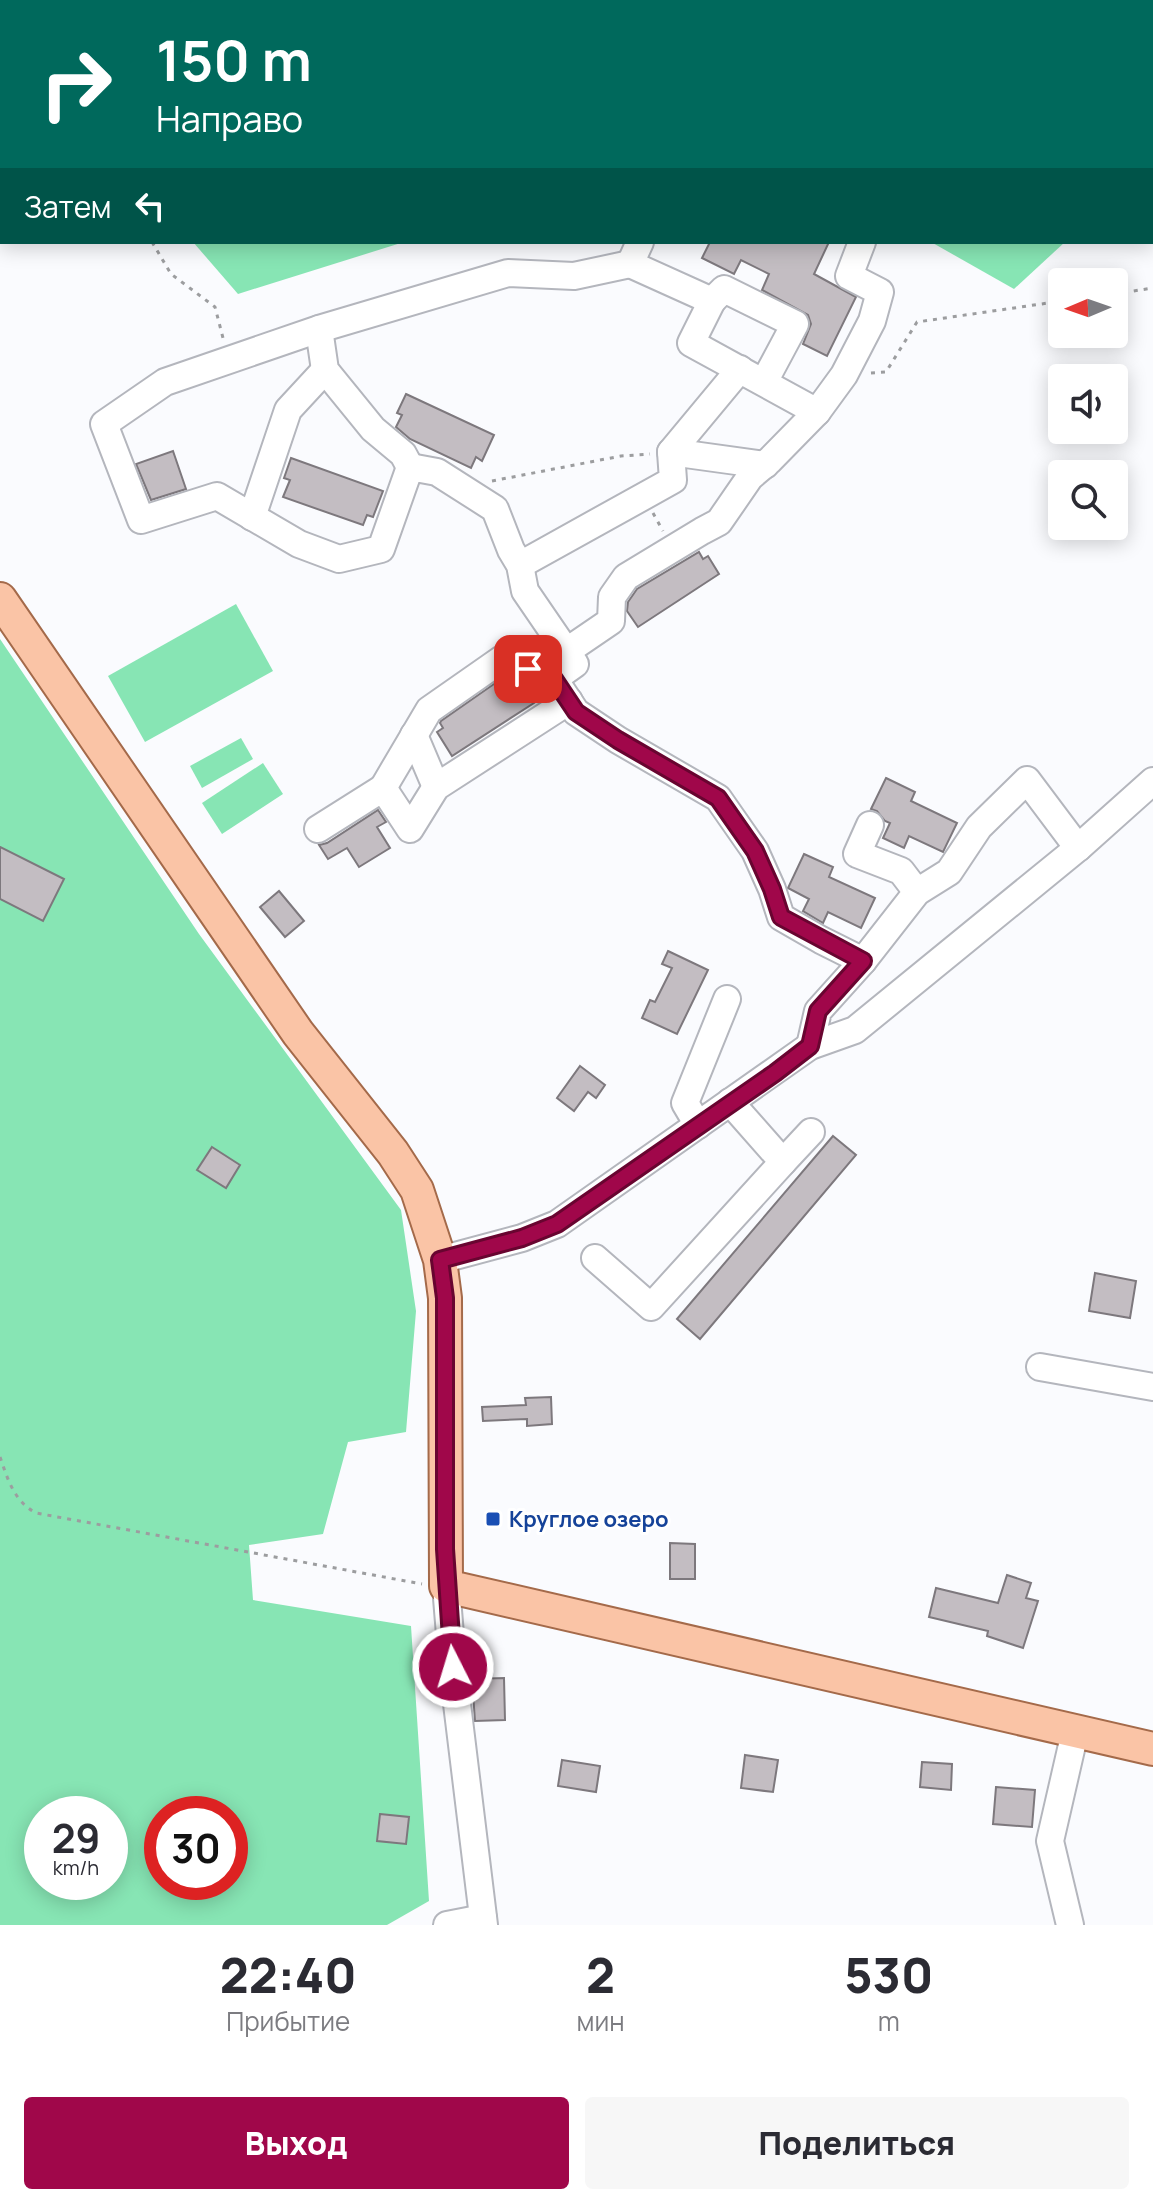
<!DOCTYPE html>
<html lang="ru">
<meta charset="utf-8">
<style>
body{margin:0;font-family:Manrope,sans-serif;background:#f7f7f7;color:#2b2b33;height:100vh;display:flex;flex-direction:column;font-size:30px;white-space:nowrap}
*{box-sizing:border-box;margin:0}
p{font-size:26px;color:#7c7c81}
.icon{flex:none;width:44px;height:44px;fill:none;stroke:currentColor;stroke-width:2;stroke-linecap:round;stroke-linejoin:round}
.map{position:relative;height:1925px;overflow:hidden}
.drawer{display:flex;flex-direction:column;background:#fff;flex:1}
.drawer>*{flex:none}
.banner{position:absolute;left:0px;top:0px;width:1154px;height:244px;box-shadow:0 4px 20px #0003;background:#00695c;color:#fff;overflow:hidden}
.needle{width:52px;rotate:268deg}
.tools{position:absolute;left:1048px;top:268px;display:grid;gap:16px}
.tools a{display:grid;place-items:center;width:80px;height:80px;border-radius:8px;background:#fff;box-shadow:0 4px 20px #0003;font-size:40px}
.speed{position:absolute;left:24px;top:1796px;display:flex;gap:16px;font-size:40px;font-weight:700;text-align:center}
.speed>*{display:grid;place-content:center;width:104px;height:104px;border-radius:50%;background:#fff;box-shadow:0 4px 20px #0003;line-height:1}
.speed small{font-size:20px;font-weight:400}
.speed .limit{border:12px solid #d22;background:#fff;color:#111}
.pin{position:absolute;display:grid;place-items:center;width:68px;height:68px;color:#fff;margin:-34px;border-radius:16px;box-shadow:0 4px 12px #0006}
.me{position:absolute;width:88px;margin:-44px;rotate:355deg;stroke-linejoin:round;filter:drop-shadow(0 0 6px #0008)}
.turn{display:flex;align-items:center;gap:28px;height:168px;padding:0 24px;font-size:36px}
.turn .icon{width:104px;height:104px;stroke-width:2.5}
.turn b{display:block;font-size:56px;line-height:68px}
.then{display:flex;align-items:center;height:76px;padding:0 24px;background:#0003;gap:16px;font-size:30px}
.eta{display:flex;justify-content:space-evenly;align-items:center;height:136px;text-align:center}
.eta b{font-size:48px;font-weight:800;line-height:56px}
.cta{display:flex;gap:16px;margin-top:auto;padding:16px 24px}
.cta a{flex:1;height:92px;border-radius:8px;background:#a0074a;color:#fff;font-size:32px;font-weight:800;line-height:92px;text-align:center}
.cta a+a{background:#f7f7f7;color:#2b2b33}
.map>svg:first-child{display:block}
.green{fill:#87e5b4;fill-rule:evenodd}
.building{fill:#c3bdc2;stroke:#7d787d;stroke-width:2}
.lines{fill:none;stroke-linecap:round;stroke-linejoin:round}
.minor-casing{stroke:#b4b6bd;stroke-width:30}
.major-casing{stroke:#a46a4a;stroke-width:36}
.path{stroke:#9c9d9f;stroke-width:3;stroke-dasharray:4 6;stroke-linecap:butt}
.minor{stroke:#fff;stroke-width:26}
.major{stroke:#fac4a6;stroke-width:32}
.route-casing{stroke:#680530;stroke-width:20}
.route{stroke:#a0074a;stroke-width:14}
.transit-dot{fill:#1a4fb4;stroke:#fff;stroke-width:3}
.labels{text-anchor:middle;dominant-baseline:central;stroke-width:6;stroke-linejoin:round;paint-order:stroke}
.transit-label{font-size:22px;font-weight:bold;fill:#164399;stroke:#fff;text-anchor:start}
</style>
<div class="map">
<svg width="1153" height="1925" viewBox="0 0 1153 1925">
<rect width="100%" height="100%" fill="#fafbfe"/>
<g class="green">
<path d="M0,0H1125L1126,2H2V23L0,21Z"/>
<path d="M193,242H404L238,294Z"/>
<path d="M931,242H1065L1014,289Z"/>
<path d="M236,604L273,671L145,742L108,676Z"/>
<path d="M0,639L199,934L401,1210L416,1311L406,1432L348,1442L323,1534L249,1545L253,1600L411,1626L429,1901L387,1925H0ZM42,1814H110V1882H42ZM162,1814H230V1882H162Z"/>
<path d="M241,738L253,759L202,788L190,766Z"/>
<path d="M263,763L283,794L222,834L202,803Z"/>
</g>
<g class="building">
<path d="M710,242H829L814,274L856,297L827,356L803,344L811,324L808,315L762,290L769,274L741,260L734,274L702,258Z"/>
<path d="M406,394L494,435L482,461L476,457L471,468L410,439L396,427L402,415L397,413Z"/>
<path d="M173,451L186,489L151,500L136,464Z"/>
<path d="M291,458L383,491L373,517L367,515L363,525L283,497L290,480L284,478Z"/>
<path d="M699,552L703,559L708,556L719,574L638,627L627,611L628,602L637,589Z"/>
<path d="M504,677L513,680L518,688L523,685L534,703L452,756L437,732L443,728L440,723L441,721Z"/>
<path d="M886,778L915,792L911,801L957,823L943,852L909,836L904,848L883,838L890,823L885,821L877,811L871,809Z"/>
<path d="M378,810L386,822L377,827L390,848L359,867L347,848L328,859L319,845L327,843Z"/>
<path d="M0,847L64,879L43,921L0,899Z"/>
<path d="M804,854L833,867L829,877L875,898L861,928L828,912L823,923L803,911L809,899L788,888Z"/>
<path d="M279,891L304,921L285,937L260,907Z"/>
<path d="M668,951L708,970L677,1034L642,1018L650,1000L655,1002L672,968L662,964Z"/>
<path d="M580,1066L605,1085L596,1098L588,1092L574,1111L557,1098Z"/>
<path d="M833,1136L856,1155L700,1339L677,1319Z"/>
<path d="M212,1147L240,1165L226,1188L197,1170Z"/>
<path d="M1095,1273L1136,1281L1130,1318L1089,1311Z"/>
<path d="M551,1397L552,1424L527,1426V1419L483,1421L482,1407L526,1405L525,1398Z"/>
<path d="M670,1543L695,1544V1579H670Z"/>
<path d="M1007,1575L1031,1583L1026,1598L1038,1601L1023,1648L987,1636L988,1631L929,1617L936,1588L998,1603Z"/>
<path d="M504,1678L505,1720L475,1721L472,1679Z"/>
<path d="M745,1755L778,1760L773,1792L741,1788Z"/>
<path d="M562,1760L600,1766L596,1792L558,1786Z"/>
<path d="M922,1762L952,1764L951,1790L920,1787Z"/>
<path d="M996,1787L1035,1790L1032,1827L993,1824Z"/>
<path d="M380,1814L409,1817L406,1844L377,1841Z"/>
</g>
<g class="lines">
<g class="minor-casing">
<g id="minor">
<path d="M841,0L842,2"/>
<path d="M1072,0L1075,2"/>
<path d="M1152,61L1153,62"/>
<path d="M640,242L630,264L712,301L691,343L817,412"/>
<path d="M630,264L574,276L508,273L319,329L165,382L104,424L141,520L217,496L299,544L339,559L381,549L410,467L437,472L495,509L511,550L520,565L525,591L575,664L554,679L576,712L618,740L718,798L755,851L772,889L781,917L821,940L863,961L818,1011L810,1046"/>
<path d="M712,301L724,289L795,324L764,382"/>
<path d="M319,329L325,370L373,429L403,454L410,467"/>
<path d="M671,452L765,465"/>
<path d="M252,517L288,410L325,370"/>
<path d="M520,565L673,480L671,452L740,369"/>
<path d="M567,651L611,621L612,597L626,577L702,531L719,522L750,477L770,460L817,412L844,375L872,321L880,292L849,276L862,242"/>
<path d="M414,735L436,787"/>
<path d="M383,788L429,710L502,659L554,679"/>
<path d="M870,825L857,854L901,871L917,892"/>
<path d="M318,829L383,788L410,829L436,787L569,701"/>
<path d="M863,961L917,892L949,872L979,827L1027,780L1078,848"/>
<path d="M698,1125L685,1103L727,999"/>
<path d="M783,1162L811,1132"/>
<path d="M595,1258L651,1307L783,1162L730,1102"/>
<path d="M440,1260L522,1238L557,1224L810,1046L855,1030L1078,848L1153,781"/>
<path d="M1040,1367L1153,1387"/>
<path d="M446,1586L453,1671L484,1925"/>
<path d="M447,1925L483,1918"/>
<path d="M1070,1925L1050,1841L1075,1732"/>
</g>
</g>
<g class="major-casing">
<path id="major" d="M0,599L298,1033L393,1153L417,1190L440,1260L445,1298L446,1586L1153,1749"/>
</g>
<g class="path">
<path d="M80,0V2"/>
<path d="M152,242L171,274L215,307L223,338"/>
<path d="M1114,294L1153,288"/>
<path d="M871,373L886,372L917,322L1062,301"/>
<path d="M492,481L621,456L650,454"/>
<path d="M653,513L663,531"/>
<path d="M0,1457C8,1480 14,1501 36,1513L422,1584"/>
<path d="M475,1663L487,1661"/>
</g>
<use href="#minor" class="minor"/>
<use href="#major" class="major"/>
</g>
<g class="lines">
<g class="route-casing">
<path id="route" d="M453,1667L445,1549V1298L440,1260L522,1238L557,1224L775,1073L810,1046L818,1011L863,961L781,917L772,889L755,851L718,798L618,740L576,712L554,679L528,669"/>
</g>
<use href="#route" class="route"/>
</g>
<rect class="transit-dot" x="485" y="1511" width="16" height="16" rx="4"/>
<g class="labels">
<g class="transit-label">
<text x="509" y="1519">Круглое озеро</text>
</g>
</g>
</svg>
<div class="tools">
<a><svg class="needle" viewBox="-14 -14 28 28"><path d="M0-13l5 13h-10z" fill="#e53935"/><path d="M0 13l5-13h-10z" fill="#7c7c81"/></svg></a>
<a><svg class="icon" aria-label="sound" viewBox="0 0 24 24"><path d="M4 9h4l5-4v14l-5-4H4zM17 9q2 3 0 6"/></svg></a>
<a><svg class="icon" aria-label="search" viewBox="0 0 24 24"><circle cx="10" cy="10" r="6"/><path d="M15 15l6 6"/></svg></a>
</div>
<div class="speed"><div>29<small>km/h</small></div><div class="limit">30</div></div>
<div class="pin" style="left:528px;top:669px;background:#d93025"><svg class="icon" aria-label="arrive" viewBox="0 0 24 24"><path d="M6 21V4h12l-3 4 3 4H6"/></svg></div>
<svg class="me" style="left:453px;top:1667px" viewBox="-20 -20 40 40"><circle r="17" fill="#a0074a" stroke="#fff" stroke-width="3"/><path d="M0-11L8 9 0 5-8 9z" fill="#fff"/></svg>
<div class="banner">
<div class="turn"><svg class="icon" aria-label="right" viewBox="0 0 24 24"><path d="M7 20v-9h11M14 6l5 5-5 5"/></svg><div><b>150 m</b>Направо</div></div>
<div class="then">Затем<svg class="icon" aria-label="left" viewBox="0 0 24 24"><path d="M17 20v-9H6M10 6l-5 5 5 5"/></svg></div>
</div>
</div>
<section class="drawer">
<div class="eta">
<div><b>22:40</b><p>Прибытие</p></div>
<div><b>2</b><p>мин</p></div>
<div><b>530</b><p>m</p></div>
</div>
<div class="cta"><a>Выход</a><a>Поделиться</a></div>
</section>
